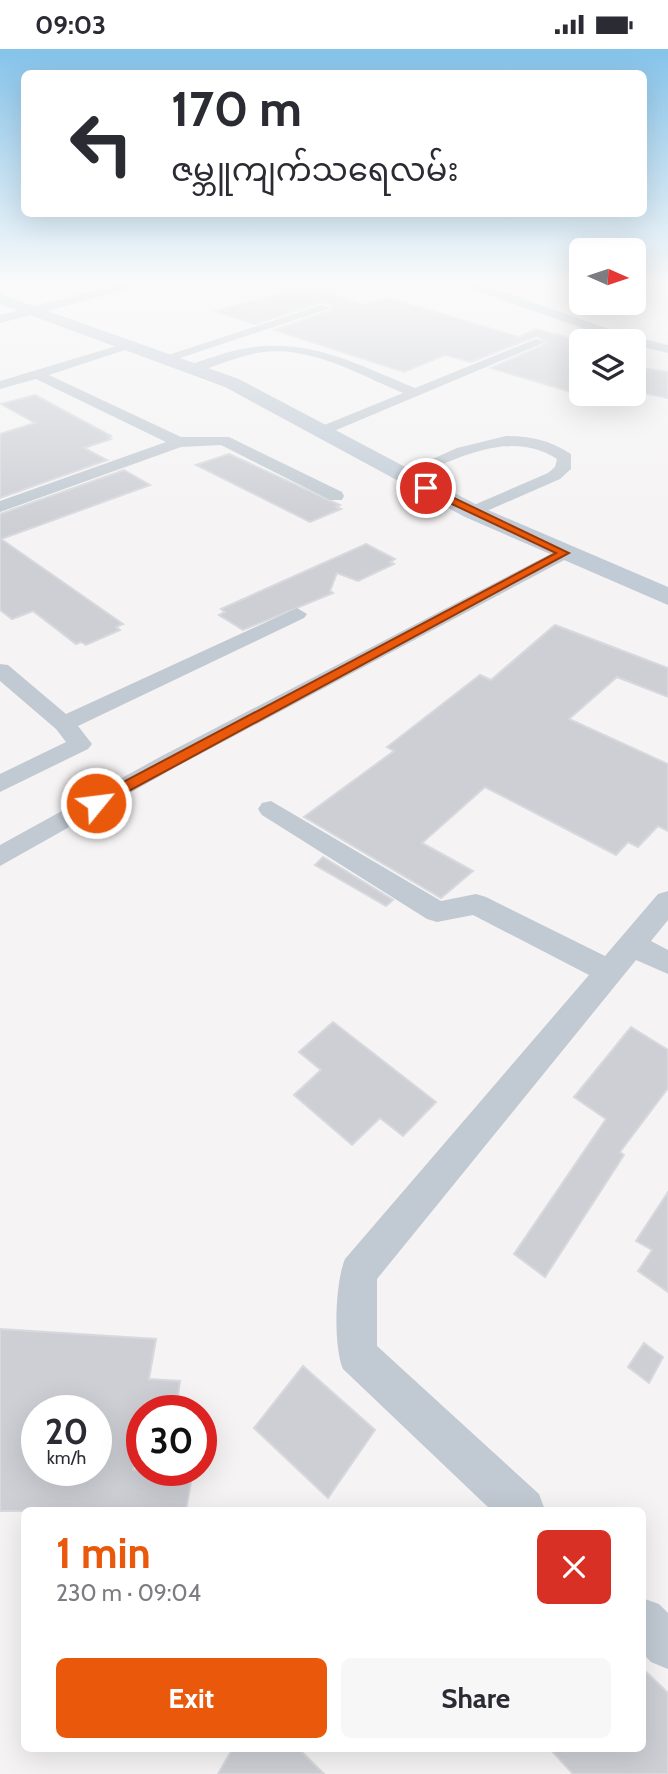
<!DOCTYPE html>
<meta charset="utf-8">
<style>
body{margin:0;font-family:Cabin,"Noto Sans Myanmar",sans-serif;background:#f7f7f7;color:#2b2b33;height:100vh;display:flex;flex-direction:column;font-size:26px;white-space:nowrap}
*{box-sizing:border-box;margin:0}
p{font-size:23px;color:#7c7c81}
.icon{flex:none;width:38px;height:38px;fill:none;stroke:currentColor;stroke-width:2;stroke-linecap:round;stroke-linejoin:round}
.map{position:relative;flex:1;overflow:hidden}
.sheet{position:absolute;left:21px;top:1458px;width:625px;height:245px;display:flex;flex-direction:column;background:#fff;border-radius:10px;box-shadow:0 7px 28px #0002}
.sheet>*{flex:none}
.guide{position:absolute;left:21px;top:21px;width:626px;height:147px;border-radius:10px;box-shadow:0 7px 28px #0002;background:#fff;color:#2b2b33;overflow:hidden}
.needle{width:46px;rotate:93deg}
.fabs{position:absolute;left:569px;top:189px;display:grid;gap:14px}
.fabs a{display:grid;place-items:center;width:77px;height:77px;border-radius:10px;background:#fff;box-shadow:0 7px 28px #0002;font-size:35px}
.speed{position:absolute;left:21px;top:1346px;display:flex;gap:14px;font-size:35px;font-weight:700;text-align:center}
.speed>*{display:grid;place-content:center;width:91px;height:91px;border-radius:50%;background:#fff;box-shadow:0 7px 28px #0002;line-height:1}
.speed small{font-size:18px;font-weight:400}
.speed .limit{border:10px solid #d22;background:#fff;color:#111}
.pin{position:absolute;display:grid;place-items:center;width:60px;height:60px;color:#fff;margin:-30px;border:4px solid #fff;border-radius:50%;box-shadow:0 2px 7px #0007}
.me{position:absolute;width:77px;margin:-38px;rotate:61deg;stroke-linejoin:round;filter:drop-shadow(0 0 5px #0008)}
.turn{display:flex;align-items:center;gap:24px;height:147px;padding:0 35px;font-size:32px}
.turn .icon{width:91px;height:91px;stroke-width:2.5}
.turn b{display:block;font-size:49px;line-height:60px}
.round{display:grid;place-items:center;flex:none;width:74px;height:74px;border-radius:10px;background:#f7f7f7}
.head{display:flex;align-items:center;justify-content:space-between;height:119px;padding:0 35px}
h1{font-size:42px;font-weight:700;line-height:52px;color:#ea580c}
.button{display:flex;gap:14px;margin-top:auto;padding:14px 35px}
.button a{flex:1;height:80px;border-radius:10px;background:#ea580c;color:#fff;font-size:28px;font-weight:700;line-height:80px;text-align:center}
.button a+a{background:#f7f7f7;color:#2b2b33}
.status{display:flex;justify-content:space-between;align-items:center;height:49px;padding:0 35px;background:#fff;direction:ltr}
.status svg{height:19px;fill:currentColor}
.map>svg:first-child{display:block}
.building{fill:#cdcfd5;stroke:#d7d9de;stroke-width:2;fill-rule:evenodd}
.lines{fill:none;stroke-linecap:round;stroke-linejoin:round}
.minor{fill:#c1cad2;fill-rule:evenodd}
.secondary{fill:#c1cbd6;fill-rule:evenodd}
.route{fill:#ea580c;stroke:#983908;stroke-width:2}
</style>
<div class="status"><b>09:03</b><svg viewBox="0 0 49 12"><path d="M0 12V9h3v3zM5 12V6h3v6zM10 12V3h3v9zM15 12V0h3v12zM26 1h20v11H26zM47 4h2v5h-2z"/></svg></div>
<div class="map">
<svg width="668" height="1725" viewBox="0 0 668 1725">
<rect width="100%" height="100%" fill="#f5f3f3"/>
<g class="building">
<path d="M310,237L364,256L388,249L519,288L536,280L581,292V346L491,319L548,294L537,287L471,313L445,306L404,323L274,281L332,261V256L320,254L255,275L215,262Z"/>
<path d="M634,318L668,323V349L634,342Z"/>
<path d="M35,346L111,387L108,388L111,390L84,399L107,411L0,449V385L35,374L1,355Z"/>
<path d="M229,405L340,456L336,458L341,460L310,473L196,416Z"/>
<path d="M124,421L150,436L1,490L123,575L116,578L120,581L86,596L81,593L76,595L33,562L12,570L0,561V465Z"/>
<path d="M366,495L395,510L390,513L394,515L358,532L337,524L330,542L333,544L243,581L219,566L225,563L221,560Z"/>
<path d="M555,576L668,619V648L617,628L569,670L668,715V782L658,777L638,798L628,793L616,806L485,738L422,794L473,822L441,849L304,768L394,702L387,698L480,626L491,631Z"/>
<path d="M323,808L393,851L386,857L315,816Z"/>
<path d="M333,973L436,1053L403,1087L380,1069L352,1096L294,1046L321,1021L299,1003Z"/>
<path d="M631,978L668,1001V1039L620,1103L624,1106L545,1228L514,1205L606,1070L574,1048Z"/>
<path d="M668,1143V1243L638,1222L652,1201L636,1192Z"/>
<path d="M0,1280L156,1290L149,1330L180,1332L176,1362H142L133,1421H193L186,1461L0,1462ZM37,1362H96V1421H37Z"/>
<path d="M644,1294L663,1308L649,1334L628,1318Z"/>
<path d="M303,1317L375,1381L328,1449L254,1379Z"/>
<path d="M642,1619L668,1644V1725H573L549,1699H642Z"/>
<path d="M233,1699H298L324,1725H218Z"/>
</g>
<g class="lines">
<g class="minor">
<path d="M120,235H132L126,241L0,274V266Z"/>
<path d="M457,235H475L493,239L620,284L668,296V304L634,296V292L611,289Z"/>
<path d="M321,256L331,259L171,312L159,309Z"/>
<path d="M536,290L546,293L322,387L317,385V379L403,344C357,325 308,295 257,304C235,308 215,318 194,323L187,319C196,312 211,309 222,305C296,282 348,311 415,339Z"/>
<path d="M123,295L134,298L49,326L181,388H229L342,443L344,447L342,451H330L221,396L181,398L0,463V452L166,393L36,330L0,340V332Z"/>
<path d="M506,387C531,387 549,391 571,405V420L560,430L473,468L464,463L467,459L548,424L555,418L557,410C509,379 455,411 408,430L402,432L394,427L457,399Z"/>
<path d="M564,498L570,500L573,504L570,508L176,718L0,817V796L160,708Z"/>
<path d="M297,559L307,565L304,569L78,677L92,695L88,700L0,743V725L66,693L56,680L0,632V615L8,616L66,665Z"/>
<path d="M271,752L441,852L476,845L486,848L605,907L658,845L668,842V871L651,892L668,901V925L636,911L377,1230V1297L539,1445L545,1461H491L343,1320C333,1296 335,1234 345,1210L589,926L473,866L437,873L427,870L262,766L258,760L262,754Z"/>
<path d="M642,1549L659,1555L668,1564V1620L651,1613L642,1604Z"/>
</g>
<path class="secondary" d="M0,245L239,330L481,458L668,538V556L465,468L225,338L0,255Z"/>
</g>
<linearGradient id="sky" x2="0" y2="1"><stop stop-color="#85c3ea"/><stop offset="0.49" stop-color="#fafafa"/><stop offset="1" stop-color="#fafafa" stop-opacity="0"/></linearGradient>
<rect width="668" height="476" fill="url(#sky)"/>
<path class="route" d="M422,437H429L569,504L101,757H91V750L556,504L422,441Z"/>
</svg>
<div class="fabs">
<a><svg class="needle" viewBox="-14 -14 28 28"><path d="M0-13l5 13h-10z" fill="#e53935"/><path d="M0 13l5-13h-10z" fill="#7c7c81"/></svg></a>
<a><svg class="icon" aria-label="layers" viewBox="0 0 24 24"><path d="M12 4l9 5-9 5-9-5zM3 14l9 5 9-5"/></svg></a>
</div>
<div class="speed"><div>20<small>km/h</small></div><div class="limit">30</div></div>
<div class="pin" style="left:426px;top:439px;background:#d93025"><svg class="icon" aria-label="arrive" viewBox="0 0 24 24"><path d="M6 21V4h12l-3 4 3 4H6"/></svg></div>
<svg class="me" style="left:96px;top:754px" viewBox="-20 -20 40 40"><circle r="17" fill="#ea580c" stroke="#fff" stroke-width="3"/><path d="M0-11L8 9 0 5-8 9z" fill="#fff"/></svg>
<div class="guide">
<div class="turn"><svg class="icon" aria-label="left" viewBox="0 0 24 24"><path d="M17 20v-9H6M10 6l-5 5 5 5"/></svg><div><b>170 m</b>ဇမ္ဘူကျက်သရေလမ်း</div></div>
</div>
<section class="sheet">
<div class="head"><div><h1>1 min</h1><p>230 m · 09:04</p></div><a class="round" style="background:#d93025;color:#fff"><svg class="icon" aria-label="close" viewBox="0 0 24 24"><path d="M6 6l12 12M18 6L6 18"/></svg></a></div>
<div class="button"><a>Exit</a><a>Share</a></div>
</section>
</div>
